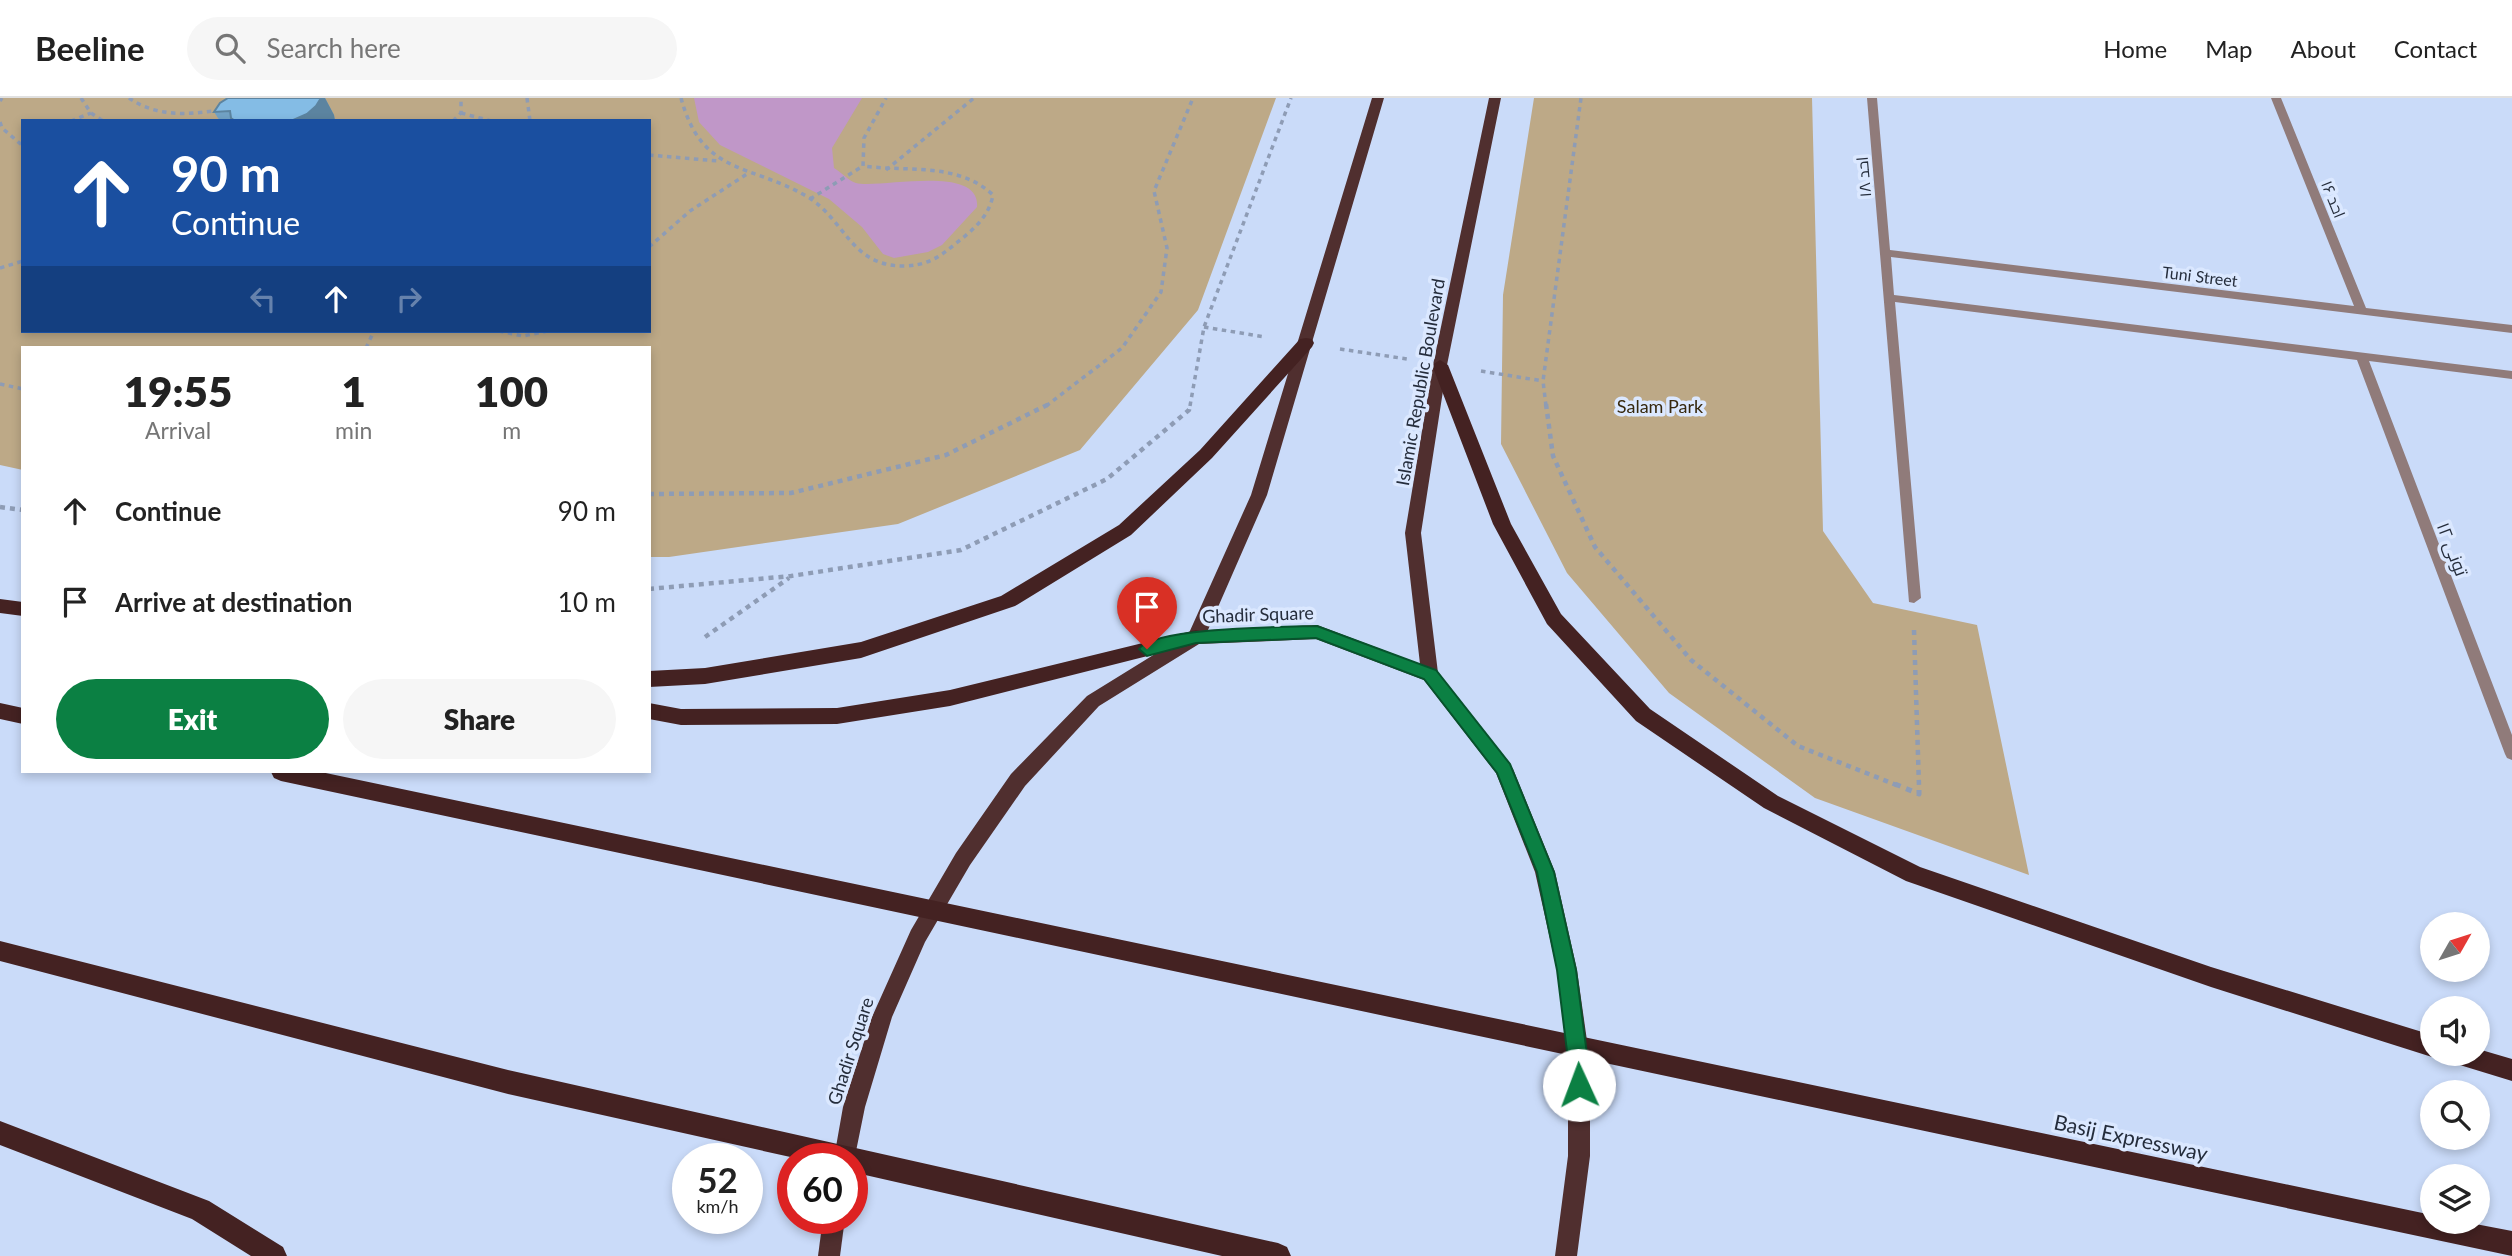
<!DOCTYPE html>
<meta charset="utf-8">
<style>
body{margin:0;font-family:Lato,Cairo,sans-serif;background:#f6f6f6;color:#222;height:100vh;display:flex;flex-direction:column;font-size:26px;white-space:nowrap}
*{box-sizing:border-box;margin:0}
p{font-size:23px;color:#767676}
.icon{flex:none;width:38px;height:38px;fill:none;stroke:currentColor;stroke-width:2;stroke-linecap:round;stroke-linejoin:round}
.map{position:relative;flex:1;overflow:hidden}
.side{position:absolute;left:21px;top:248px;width:630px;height:427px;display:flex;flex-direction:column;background:#fff;border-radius:0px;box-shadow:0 4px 10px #0003}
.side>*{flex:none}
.hud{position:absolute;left:21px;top:21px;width:630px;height:214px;border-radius:0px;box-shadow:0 4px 10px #0003;background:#1a4fa0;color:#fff;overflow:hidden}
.needle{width:46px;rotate:51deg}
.controls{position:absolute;left:2420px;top:814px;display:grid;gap:14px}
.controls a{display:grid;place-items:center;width:70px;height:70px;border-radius:50%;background:#fff;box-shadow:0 4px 10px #0003;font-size:35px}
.speed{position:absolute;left:672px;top:1045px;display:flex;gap:14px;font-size:35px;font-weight:700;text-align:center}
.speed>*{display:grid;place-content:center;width:91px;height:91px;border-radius:50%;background:#fff;box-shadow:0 4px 10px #0003;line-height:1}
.speed small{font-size:18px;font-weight:400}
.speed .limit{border:10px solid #d22;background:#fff;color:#111}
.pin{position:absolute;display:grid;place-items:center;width:60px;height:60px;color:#fff;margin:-72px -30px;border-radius:50% 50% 50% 0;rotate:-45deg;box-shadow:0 0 7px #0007}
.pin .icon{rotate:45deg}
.me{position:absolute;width:77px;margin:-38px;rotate:358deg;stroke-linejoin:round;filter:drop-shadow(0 0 5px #0008)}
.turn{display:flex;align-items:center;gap:24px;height:147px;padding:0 35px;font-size:32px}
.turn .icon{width:91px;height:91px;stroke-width:2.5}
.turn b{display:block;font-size:49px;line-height:60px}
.lanes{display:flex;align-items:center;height:66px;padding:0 35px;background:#0003;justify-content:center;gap:35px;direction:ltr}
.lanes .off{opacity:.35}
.eta{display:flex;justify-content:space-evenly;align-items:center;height:119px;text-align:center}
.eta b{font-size:42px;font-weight:800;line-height:49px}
.button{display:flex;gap:14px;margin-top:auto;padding:14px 35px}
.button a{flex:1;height:80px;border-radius:42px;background:#0b8043;color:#fff;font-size:28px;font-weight:800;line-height:80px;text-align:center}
.button a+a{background:#f6f6f6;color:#222}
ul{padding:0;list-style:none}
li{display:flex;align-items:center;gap:21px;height:91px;padding:0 35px}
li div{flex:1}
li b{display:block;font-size:26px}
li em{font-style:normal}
header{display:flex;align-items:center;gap:42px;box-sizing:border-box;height:98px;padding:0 35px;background:#fff;border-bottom:2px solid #e0e0e0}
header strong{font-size:33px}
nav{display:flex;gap:38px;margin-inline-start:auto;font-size:24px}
.search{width:490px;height:63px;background:#f6f6f6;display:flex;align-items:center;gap:18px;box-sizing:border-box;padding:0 24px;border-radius:38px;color:#767676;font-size:26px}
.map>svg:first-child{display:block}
.green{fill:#bda987;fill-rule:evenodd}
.water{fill:#c097c8}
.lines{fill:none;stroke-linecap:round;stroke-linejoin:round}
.path-far2{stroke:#8e9cb5;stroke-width:3.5;stroke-dasharray:4.5 4.5;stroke-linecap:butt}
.path-far1{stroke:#8e9cb5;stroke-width:4.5;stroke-dasharray:5 5;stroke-linecap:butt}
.path{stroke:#8e9cb5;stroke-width:5;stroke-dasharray:6 6;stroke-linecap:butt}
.minor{fill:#907b7a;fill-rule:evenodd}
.primary{fill:#502f2f;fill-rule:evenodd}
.trunk{fill:#422;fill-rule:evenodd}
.wall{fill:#72a2c5}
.shaded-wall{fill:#5c84a0}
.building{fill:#84bce5;stroke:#5c84a0;stroke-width:2}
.route{fill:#0b8043;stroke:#07532c;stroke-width:2}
.labels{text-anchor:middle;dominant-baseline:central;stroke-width:7;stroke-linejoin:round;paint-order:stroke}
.far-street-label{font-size:16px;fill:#252d3c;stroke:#dbe8ff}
.street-label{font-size:18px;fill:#252d3c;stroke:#dbe8ff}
.park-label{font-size:18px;fill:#36280e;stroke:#dbe8ff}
.near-street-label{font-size:21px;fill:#252d3c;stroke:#dbe8ff}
</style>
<header>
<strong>Beeline</strong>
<div class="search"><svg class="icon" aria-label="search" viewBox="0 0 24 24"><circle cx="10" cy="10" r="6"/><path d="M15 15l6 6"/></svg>Search here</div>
<nav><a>Home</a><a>Map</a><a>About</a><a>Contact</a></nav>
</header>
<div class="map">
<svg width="2512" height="1158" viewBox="0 0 2512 1158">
<rect width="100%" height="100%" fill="#cadbf9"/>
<g class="green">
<path d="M0,0H1276L1198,212L1080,352L898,426L669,459H649V250H23V372L0,367ZM23,23H649V233H23Z"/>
<path d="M1534,0H1812L1823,433L1873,505L1977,527L2029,777L1815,700L1669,595L1567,475L1501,346L1503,197Z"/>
</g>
<path class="water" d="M694,0H862L832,50L834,70C841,74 849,83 856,85C879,91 981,65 977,109L942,147L928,154L894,160L883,156L862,129L829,101L720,47L699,24Z"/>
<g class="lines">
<g class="path-far2">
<path d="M81,0L91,15L103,23"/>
<path d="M129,0C156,19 188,17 220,12"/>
<path d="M527,0L530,23"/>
<path d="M681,0C702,78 750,65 808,99C845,122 851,168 903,168C925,168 939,160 955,146C972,133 989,119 993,97C958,64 907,74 863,68L864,40L886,0"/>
<path d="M0,3L2,0"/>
<path d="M461,15L491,23"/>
<path d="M71,23L91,15"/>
<path d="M453,23L461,15V0"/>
<path d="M0,24L2,30L23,48"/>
<path d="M649,57L718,63"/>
<path d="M886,72L974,0"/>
<path d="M810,101L863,68"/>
<path d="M649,149L690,113L750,74"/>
<path d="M0,170L23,163"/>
<path d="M1204,229L1265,239"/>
<path d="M499,233L523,238L548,233"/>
<path d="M366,250L374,233"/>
<path d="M1340,251L1407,261"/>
<path d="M1481,273L1543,283"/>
<path d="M0,286L23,291"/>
<path d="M1046,308L1122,250L1161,194L1167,150L1154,93L1193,0"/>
<path d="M1190,308L1204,229L1291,0"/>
<path d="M1546,308L1543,283L1581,0"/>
</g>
<g class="path-far1">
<path d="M1546,306L1553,358L1595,449L1691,562L1798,648L1899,688"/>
<path d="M649,396L791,395L946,357L1049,306"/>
<path d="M0,409L23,412"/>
<path d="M649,491L791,478L961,452L1107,381L1189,312L1190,306"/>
<path d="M1914,532L1919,688"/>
<path d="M705,539L789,480"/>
</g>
<path class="path" d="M1895,686L1919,696V686"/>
<path class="minor" d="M1867,0H1877L1890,152L2354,208L2271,0H2281L2366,210L2512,227V235L1891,159L1894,197L2512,273V281L2369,263L2512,637V662L2507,660L2505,656L2357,262L1895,204L1921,500L1914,505L1909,504Z"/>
<g class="primary">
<path d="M1372,0H1384L1267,397L1208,532L1317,527L1420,566L1405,435L1433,267L1489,0H1501L1447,267L1421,435L1438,575L1513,671L1555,774L1577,872L1590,964V1058L1577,1158H1555L1568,1058V964L1557,872L1535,774L1496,675L1424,582L1316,541L1199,546L1099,608L1025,688L970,767L925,844L892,919L865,1009L853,1068L852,1060H834L843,1009L872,919L911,832L956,755L1011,676L1087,598L1189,535L1251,397Z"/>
<path d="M823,1120H845L840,1158H818Z"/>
</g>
<g class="trunk">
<path d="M1306,240L1312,241L1314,245L1312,249L1212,360L1131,437L1015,508L861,560L705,586L649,589V573L705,570L861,544L1001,498L1119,427L1200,352L1300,241Z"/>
<path d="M1440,262L1448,267L1511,426L1561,516L1650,611L1778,698L1920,769L2211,869L2432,937V956H2440L2432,959L2211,889L1906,783L1764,710L1636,623L1547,526L1493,426L1432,267Z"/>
<path d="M0,501L23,504V518L0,515Z"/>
<path d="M1196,532L1203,534L1205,539L1203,544L950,608L837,626L681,627L649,621V605L681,611L837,610L950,592Z"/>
<path d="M0,605L23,610V626L0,621Z"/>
<path d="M271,674H321L2432,1117V1124H2465L2512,1133V1158L281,683L274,680Z"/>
<path d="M0,843L508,972L1278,1145L1287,1149L1291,1158H1222L852,1074V1060H795L508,996L0,863Z"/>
<path d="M2478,951L2512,961V983L2450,964L2446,956H2478Z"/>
<path d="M0,1023L209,1103L283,1149L287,1158H251L192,1121L0,1047Z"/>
</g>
</g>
<path class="wall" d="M325,0L334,17L335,23H220L214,14Z"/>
<path class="shaded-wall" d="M313,0H325L334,17L335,23H291Z"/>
<path class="building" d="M228,0H321L316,8L307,16L291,23H235L231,20L230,13L214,14L220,5Z"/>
<path class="route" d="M1317,528L1436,572L1510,666L1554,774L1576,872L1588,964V987L1586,994L1579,997L1572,994L1557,872L1537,774L1497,675L1424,581L1316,540L1196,545L1147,558L1139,551C1153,529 1287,529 1317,528Z"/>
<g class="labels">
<g class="far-street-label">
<text transform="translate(1863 79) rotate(-95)">احد ۱۸</text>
<text transform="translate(2334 101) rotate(68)">احد ۱۶</text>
<text transform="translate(2200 178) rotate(7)">Tuni Street</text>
</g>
<g class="street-label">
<text transform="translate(1420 284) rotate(-80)">Islamic Republic Boulevard</text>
<text transform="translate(2453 451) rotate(69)">تونی ۱۲</text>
<text transform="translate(1258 516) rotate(-2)">Ghadir Square</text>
<text transform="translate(850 953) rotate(-72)">Ghadir Square</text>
</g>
<g class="park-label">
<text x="1660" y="308">Salam Park</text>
</g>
<g class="near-street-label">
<text transform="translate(2131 1039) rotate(12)">Basij Expressway</text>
</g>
</g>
</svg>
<div class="controls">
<a><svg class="needle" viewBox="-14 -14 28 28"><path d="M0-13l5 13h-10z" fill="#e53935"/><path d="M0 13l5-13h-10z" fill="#767676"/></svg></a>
<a><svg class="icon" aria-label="sound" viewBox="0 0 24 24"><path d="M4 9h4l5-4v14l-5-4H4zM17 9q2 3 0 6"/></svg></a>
<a><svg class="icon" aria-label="search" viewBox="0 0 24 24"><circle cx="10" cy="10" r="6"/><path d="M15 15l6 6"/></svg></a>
<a><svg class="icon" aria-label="layers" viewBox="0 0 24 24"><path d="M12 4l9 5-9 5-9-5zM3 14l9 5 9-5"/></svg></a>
</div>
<div class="speed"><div>52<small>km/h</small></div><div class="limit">60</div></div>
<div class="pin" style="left:1147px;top:551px;background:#d93025"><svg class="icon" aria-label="arrive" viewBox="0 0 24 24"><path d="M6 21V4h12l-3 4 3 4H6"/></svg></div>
<svg class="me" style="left:1579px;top:987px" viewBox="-20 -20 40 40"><circle r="19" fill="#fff"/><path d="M0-13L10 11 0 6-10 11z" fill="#0b8043"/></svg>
<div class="hud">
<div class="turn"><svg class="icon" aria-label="ahead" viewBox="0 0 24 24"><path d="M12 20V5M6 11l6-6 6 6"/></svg><div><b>90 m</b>Continue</div></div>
<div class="lanes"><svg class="icon off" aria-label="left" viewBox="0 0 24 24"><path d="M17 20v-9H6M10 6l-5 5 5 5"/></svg><svg class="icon" aria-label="ahead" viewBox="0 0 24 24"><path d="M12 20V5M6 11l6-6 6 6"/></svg><svg class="icon off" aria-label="right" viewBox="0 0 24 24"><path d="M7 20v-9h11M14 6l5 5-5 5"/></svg></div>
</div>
<section class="side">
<div class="eta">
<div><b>19:55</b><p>Arrival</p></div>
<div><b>1</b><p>min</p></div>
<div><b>100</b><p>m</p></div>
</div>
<ul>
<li><svg class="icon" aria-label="ahead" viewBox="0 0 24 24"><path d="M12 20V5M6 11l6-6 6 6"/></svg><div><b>Continue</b></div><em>90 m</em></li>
<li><svg class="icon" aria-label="arrive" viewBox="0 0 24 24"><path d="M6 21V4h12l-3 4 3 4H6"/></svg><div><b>Arrive at destination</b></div><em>10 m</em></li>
</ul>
<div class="button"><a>Exit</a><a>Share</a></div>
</section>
</div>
